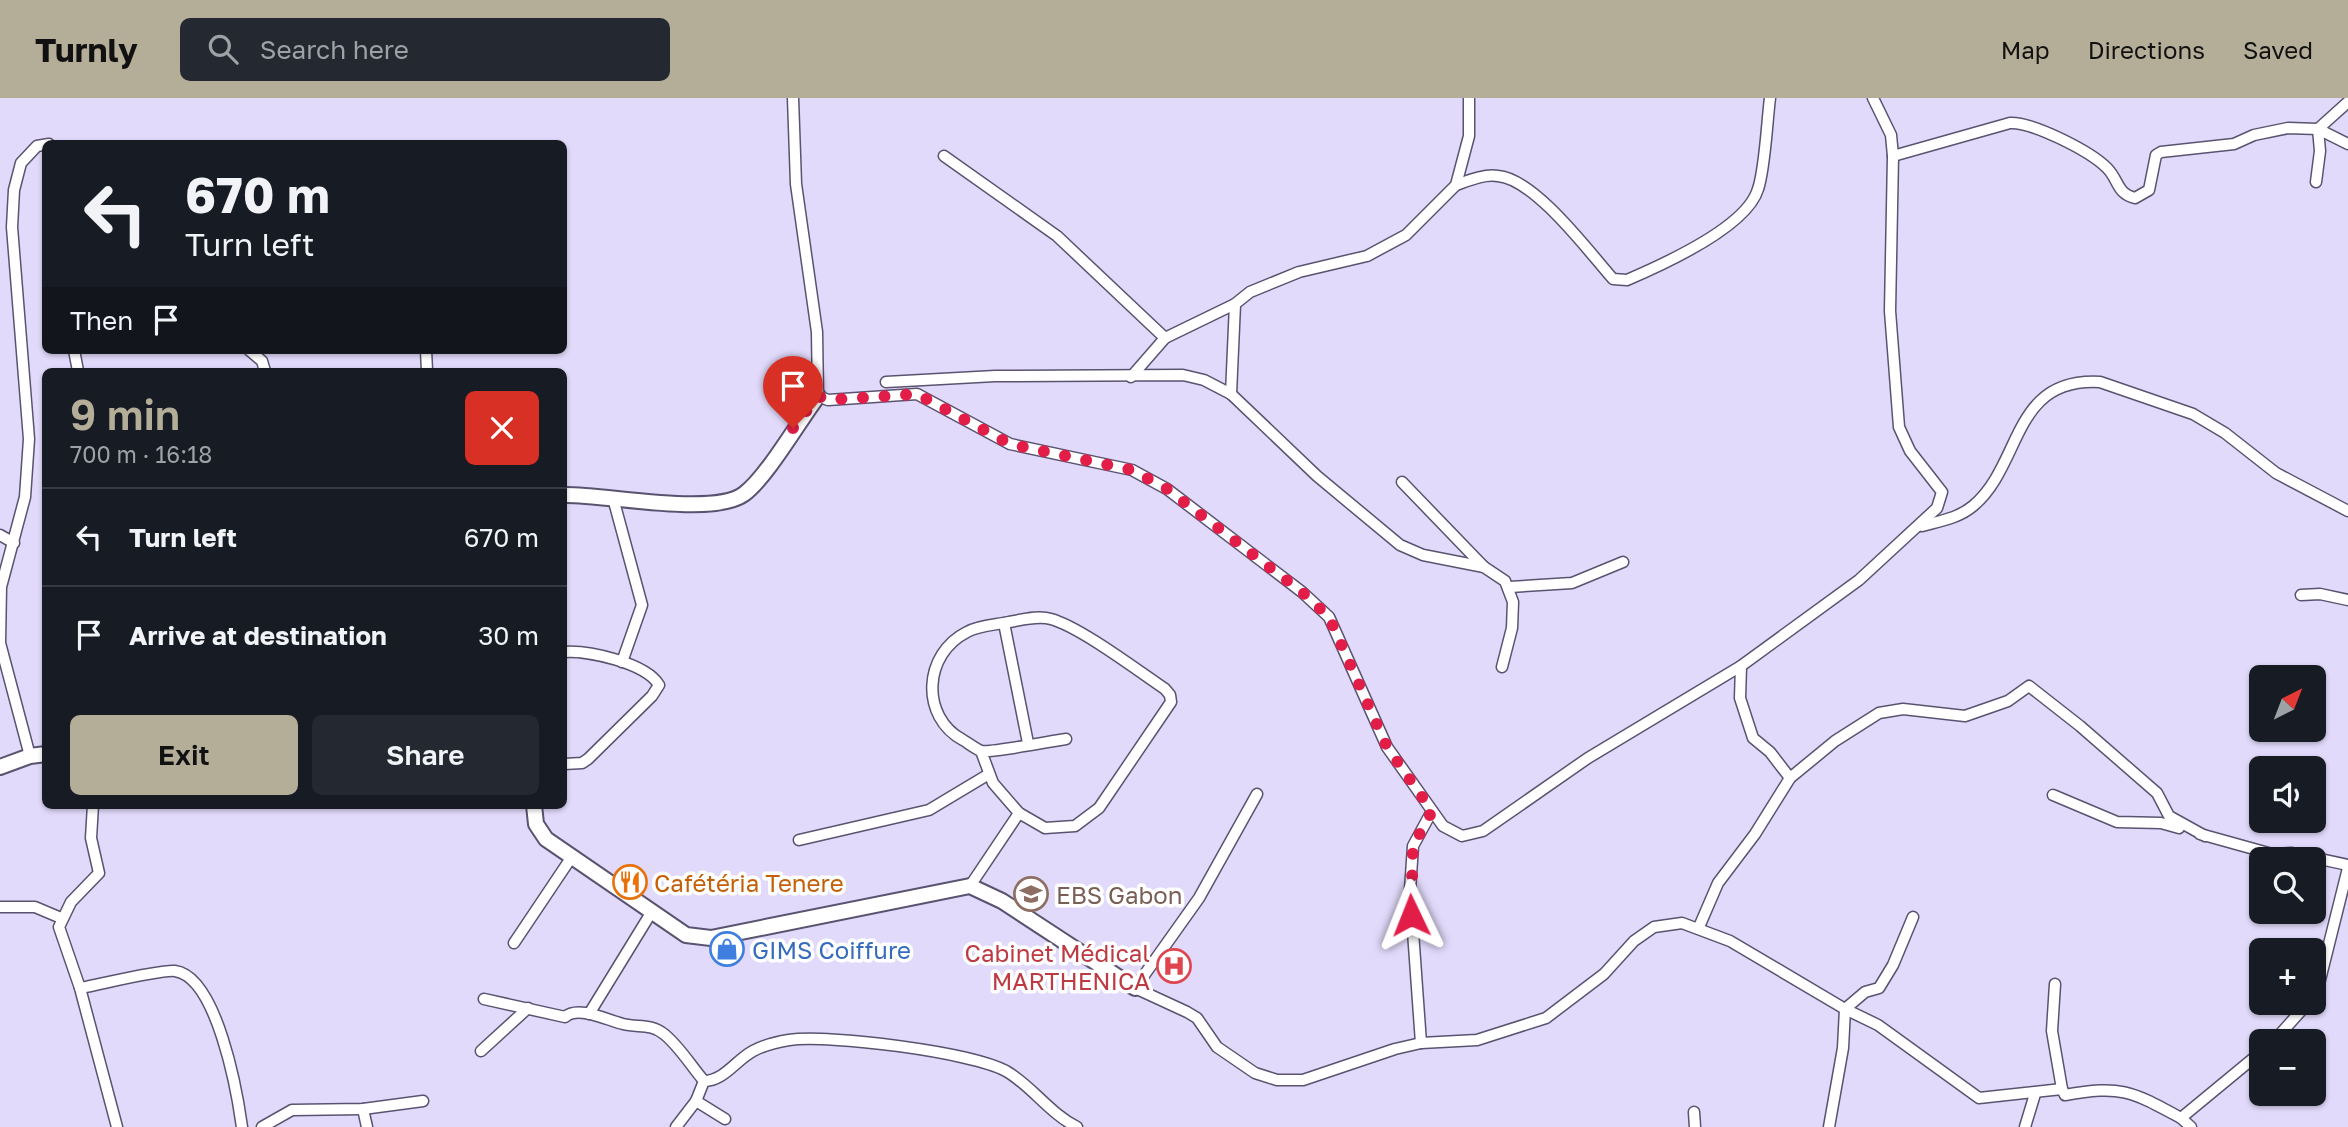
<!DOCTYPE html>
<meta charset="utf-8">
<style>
body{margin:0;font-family:"Golos Text",sans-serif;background:#242831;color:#f1f3f6;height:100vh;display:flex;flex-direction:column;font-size:26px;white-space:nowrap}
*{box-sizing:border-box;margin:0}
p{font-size:23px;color:#9ea1a6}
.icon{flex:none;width:38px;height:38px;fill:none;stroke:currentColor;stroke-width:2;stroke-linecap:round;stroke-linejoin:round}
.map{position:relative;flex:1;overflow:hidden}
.sheet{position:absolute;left:42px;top:270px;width:525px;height:441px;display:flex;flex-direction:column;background:#171b24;border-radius:10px;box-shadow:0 2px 5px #0004}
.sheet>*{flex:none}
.banner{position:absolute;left:42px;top:42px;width:525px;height:214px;border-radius:10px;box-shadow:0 2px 5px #0004;background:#171b24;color:#f1f3f6;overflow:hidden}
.needle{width:46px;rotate:42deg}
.controls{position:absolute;left:2249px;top:567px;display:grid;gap:14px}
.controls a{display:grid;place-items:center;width:77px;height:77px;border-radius:10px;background:#171b24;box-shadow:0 2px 5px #0004;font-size:35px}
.pin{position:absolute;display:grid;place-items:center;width:60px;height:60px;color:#fff;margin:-72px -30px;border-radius:50% 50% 50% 0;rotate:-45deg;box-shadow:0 0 7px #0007}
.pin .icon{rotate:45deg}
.me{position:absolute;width:77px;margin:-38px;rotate:358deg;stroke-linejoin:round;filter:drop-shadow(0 0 5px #0008)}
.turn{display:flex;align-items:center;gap:24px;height:147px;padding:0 28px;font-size:32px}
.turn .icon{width:91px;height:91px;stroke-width:2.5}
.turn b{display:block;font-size:49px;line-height:60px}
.then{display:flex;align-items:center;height:66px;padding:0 28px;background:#0003;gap:14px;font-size:26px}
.round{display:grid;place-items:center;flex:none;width:74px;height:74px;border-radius:10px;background:#242831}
.summary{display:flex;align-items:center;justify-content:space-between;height:119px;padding:0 28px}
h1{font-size:42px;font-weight:600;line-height:52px;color:#b4ae99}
.action{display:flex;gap:14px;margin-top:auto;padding:14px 28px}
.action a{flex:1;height:80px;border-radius:10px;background:#b4ae99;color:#111;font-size:28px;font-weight:600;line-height:80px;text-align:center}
.action a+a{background:#242831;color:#f1f3f6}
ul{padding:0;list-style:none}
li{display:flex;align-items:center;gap:21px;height:98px;padding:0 28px;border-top:2px solid #363941}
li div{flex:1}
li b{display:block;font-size:26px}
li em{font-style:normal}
header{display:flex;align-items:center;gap:42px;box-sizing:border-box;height:98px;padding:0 35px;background:#b4ae99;color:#111}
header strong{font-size:33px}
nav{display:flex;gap:38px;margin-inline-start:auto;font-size:24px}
.search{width:490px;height:63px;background:#242831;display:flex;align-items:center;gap:18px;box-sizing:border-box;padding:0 24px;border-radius:10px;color:#9ea1a6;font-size:26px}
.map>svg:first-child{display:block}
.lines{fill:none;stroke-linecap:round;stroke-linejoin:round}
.street-casing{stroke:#5a536f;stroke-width:13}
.secondary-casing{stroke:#5a536f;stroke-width:18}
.street{stroke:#fff;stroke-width:10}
.secondary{stroke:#fff;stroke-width:14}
.route{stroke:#e11d48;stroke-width:12;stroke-dasharray:0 21.6}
.labels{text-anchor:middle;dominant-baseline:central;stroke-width:7;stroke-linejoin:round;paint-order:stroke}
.food-label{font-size:24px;fill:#c56008;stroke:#fff;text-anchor:start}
.education-label{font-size:24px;fill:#785e54;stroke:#fff;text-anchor:start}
.shop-label{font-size:24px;fill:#366cbe;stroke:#fff;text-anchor:start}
.health-label{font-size:24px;fill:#be3a42;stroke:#fff;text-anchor:end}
</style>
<header>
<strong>Turnly</strong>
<div class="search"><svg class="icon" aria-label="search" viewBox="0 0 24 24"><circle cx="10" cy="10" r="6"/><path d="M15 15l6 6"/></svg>Search here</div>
<nav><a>Map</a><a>Directions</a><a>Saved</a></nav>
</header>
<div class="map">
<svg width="2348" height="1029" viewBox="0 0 2348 1029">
<rect width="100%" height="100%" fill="#e2dafb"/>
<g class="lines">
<g class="street-casing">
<g id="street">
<path d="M793,0L796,86L817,234L818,298L828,302L917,296L1010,346L1132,372L1167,391L1302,494L1329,519L1387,649L1443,728L1462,738L1483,733L1588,660L1741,568L1859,482L1937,410L1942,394L1910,353L1899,329L1890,213L1893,58L1891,37L1873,0"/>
<path d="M944,58L1057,138L1165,240"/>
<path d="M1893,58L2010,25C2033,24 2090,53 2107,70C2119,82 2116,95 2135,100L2149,92L2156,57L2161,54L2234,46L2254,37L2288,30L2318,31L2348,46"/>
<path d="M2316,84L2320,53L2318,31L2348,4"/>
<path d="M1456,87C1470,82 1484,76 1498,78C1535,81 1589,154 1613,181L1627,182C1662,167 1747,129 1758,91C1765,71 1767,23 1770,0"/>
<path d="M74,252L78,273"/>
<path d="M249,252L262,263L265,273"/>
<path d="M426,252L427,273"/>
<path d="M1131,279L1165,240L1235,206L1250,194L1299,174L1367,158L1406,137L1456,87L1469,38V0"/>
<path d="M886,284L995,278L1183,277L1204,282L1231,296L1317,378L1400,447L1423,457L1484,469L1505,483L1513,504L1512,530L1502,569"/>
<path d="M1231,296L1235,206"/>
<path d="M1402,384L1484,469"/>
<path d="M613,400L642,507L622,564"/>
<path d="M1922,428C1940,423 1959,420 1973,408C2023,366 2011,279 2100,284L2193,316L2225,335L2276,375L2348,413"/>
<path d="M0,437L14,445"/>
<path d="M1510,489L1572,485L1623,464"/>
<path d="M2301,497L2320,496L2348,502"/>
<path d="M1004,525L1028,645"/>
<path d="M564,554C588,552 646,565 659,587L652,598L588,661L582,665L564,666"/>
<path d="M1741,568L1740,600L1753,640L1770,654L1790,680"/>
<path d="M981,653L993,685L1019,715L1045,730L1075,728L1099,710L1171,604L1170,597L1165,591C1137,572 1080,529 1051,521C1038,517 1021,522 1009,524C995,527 979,527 967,534C923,556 920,619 963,642C968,645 976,651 981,653C992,655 1051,643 1066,641"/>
<path d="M30,658L0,545L1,489L25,399L29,341L12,129L14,92L21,65L37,48L49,46"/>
<path d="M1257,696L1199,800L1135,890L1187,914L1197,920L1217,949L1255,975L1277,982H1303L1395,951L1421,945L1477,942L1546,920L1604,876L1634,843L1654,829L1682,825L1730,843L1845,911L1878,927L1979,1000L2062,991L2065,997C2122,987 2131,993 2181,1020L2261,954"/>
<path d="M2053,697L2117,724L2161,725L2179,730"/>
<path d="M93,707L91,740L99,775L71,804L59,829L80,890L117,1029"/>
<path d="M2200,736L2272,756L2292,755L2348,767"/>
<path d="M799,742L929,712L989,676"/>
<path d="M970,788L1019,715"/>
<path d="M0,809H35L61,820"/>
<path d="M1699,829L1718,785L1755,736L1790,680L1835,643L1879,615L1903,611L1965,618L2008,603L2029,588L2080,628L2157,695L2169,718L2205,738"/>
<path d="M514,845L571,760"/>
<path d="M2055,886L2052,933L2062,991"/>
<path d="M80,890C98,887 161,871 175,873C217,879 237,993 242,1029"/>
<path d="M2314,897L2319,886L2348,770"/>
<path d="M484,901L565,919C578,907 607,922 623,926C638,930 650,925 664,936C680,949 691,968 704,983C724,983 736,962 753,953C764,947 777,944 789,942C828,936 971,954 1006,973C1032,988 1049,1015 1077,1029"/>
<path d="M589,916L651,815"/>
<path d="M2274,943L2308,905"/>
<path d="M1421,945L1410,792L1413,748L1432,713"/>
<path d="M481,953L528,910"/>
<path d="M696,1003L725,1021"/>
<path d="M363,1011L367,1029"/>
<path d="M1694,1014L1695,1029"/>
<path d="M2181,1020L2191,1029"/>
<path d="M262,1029L292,1012L363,1011L423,1003"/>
<path d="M676,1029L696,1003L704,983"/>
<path d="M1829,1029L1843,950L1845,911L1865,894L1879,890L1893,867L1913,819"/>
<path d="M2025,1029L2035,996"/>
</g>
</g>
<g class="secondary-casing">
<g id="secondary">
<path d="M564,397C605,396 713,419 744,396C767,379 799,323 818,298"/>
<path d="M0,669L30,658L46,656"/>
<path d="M534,707L536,726L546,741L686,837L711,840L970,788L1002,803L1135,890"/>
</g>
</g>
<use href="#street" class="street"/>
<use href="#secondary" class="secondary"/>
</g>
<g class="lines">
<path class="route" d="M793,330L818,298L828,302L917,296L1010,346L1132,372L1167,391L1302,494L1329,519L1387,649L1432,713L1413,748L1411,817"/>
</g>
<defs>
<g id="restaurant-ring" transform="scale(1.75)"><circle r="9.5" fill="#fff" stroke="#e8710a" stroke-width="1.5"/><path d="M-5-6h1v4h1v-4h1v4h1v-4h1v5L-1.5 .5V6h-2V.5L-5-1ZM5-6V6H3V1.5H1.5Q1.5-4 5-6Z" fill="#e8710a"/></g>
<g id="university-ring" transform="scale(1.75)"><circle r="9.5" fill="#fff" stroke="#8d6e63" stroke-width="1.5"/><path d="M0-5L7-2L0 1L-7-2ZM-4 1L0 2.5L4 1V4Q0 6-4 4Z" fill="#8d6e63"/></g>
<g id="shop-ring" transform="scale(1.75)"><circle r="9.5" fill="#fff" stroke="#3f7fe0" stroke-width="1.5"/><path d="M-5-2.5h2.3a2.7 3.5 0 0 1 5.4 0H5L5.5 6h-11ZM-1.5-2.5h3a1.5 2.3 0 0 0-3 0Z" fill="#3f7fe0"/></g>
<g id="hospital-ring" transform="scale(1.75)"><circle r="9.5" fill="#fff" stroke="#e0444e" stroke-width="1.5"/><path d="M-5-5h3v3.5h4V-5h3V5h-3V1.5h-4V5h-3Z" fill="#e0444e"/></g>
</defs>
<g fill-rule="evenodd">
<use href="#restaurant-ring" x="630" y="784"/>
<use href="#university-ring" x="1031" y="796"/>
<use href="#shop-ring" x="727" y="851"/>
<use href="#hospital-ring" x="1174" y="868"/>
</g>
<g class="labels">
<g class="food-label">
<text x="654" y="784">Cafétéria Tenere</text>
</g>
<g class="education-label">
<text x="1056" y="796">EBS Gabon</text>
</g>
<g class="shop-label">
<text x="752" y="851">GIMS Coiffure</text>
</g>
<g class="health-label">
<text x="1150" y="854">Cabinet Médical<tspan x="1150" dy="28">MARTHENICA</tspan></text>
</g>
</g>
</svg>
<div class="controls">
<a><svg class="needle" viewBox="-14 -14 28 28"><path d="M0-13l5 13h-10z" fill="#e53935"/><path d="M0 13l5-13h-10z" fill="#9ea1a6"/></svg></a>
<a><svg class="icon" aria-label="sound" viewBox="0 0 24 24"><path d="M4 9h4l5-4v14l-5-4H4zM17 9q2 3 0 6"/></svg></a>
<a><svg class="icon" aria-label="search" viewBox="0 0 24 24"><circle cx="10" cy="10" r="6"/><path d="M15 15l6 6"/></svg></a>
<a>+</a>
<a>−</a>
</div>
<div class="pin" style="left:793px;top:330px;background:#d93025"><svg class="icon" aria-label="arrive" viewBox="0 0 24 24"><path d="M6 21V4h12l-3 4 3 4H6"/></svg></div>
<svg class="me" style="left:1411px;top:817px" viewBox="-20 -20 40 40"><path d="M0-17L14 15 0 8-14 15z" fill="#e11d48" stroke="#fff" stroke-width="4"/></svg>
<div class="banner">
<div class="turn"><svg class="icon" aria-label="left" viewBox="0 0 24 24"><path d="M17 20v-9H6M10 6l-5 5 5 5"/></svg><div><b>670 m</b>Turn left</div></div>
<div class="then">Then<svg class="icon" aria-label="arrive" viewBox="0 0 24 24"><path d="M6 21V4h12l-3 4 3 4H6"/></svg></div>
</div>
<section class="sheet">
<div class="summary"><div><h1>9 min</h1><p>700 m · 16:18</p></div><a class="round" style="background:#d93025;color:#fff"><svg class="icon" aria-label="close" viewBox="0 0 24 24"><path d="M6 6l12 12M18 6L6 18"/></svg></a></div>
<ul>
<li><svg class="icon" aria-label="left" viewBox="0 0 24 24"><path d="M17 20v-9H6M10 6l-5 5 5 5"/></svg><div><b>Turn left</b></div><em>670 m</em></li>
<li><svg class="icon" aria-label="arrive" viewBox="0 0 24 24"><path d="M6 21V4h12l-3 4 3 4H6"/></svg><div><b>Arrive at destination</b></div><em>30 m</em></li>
</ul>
<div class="action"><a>Exit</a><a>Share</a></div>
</section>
</div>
